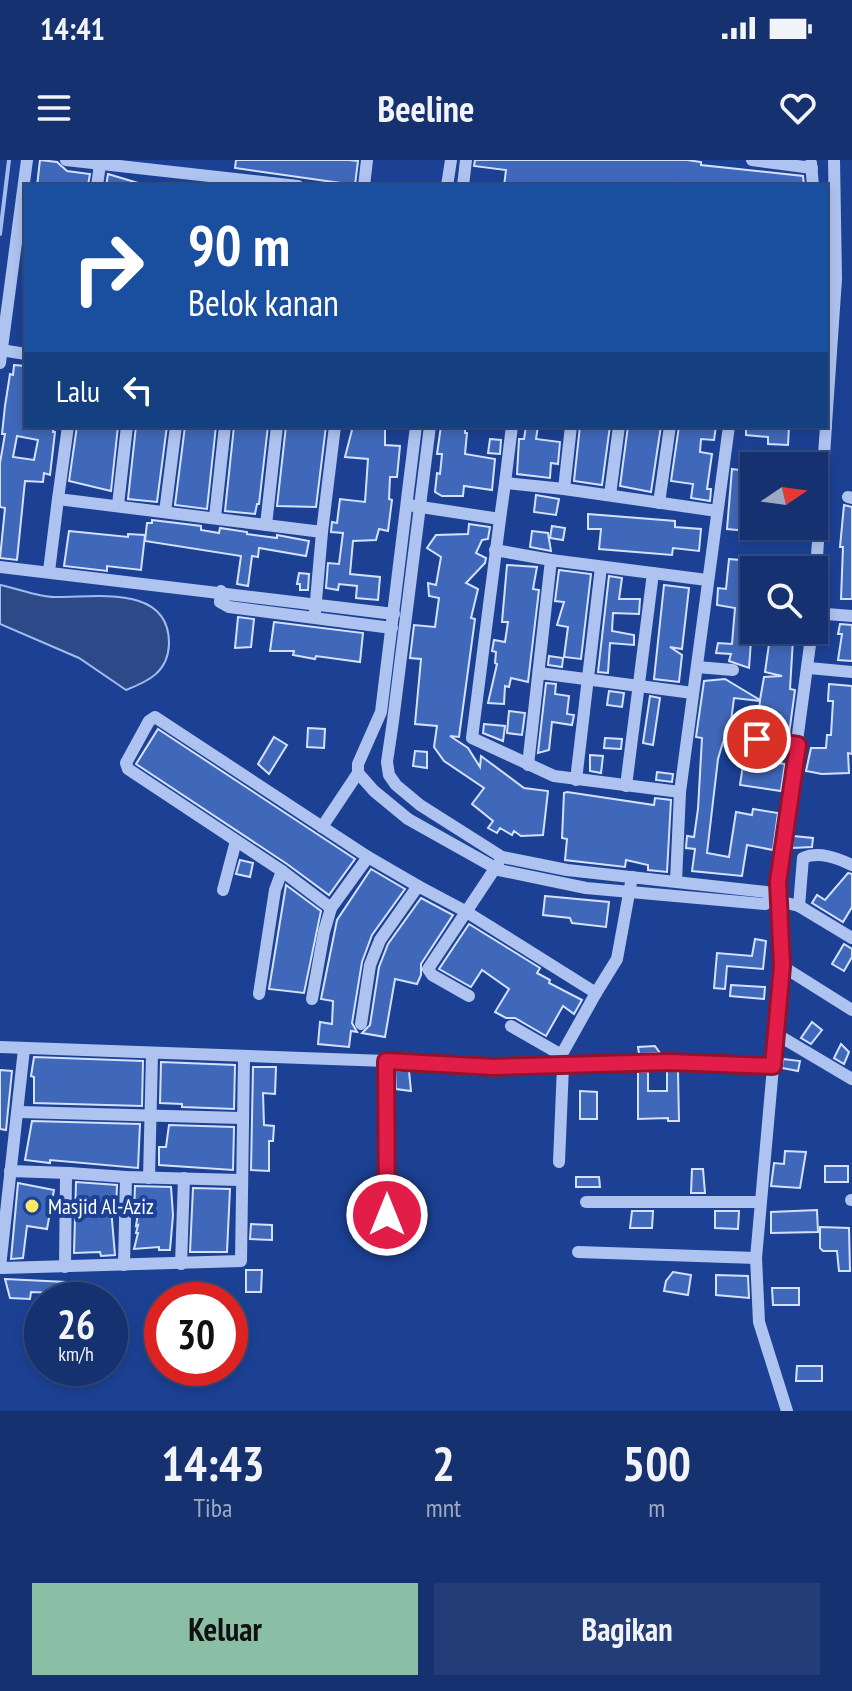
<!DOCTYPE html>
<html lang="id">
<style>
body{margin:0;font-family:"PT Sans Narrow",sans-serif;background:#223d77;color:#f1f3f6;height:100vh;display:flex;flex-direction:column;font-size:30px;white-space:nowrap}
*{box-sizing:border-box;margin:0}
p{font-size:26px;color:#9da9c3}
.icon{flex:none;width:44px;height:44px;fill:none;stroke:currentColor;stroke-width:2;stroke-linecap:round;stroke-linejoin:round}
.map{position:relative;height:1251px;overflow:hidden}
.sheet{display:flex;flex-direction:column;background:#15316f;flex:1}
.sheet>*{flex:none}
.banner{position:absolute;left:24px;top:24px;width:804px;height:244px;border-radius:0px;box-shadow:0 4px 12px #0003,0 0 0 2px #344c82;background:#1a4fa0;color:#fff;overflow:hidden}
.needle{width:52px;rotate:77deg}
.controls{position:absolute;left:740px;top:292px;display:grid;gap:16px}
.controls a{display:grid;place-items:center;width:88px;height:88px;border-radius:0px;background:#15316f;box-shadow:0 4px 12px #0003,0 0 0 2px #344c82;font-size:40px}
.speed{position:absolute;left:24px;top:1122px;display:flex;gap:16px;font-size:40px;font-weight:700;text-align:center}
.speed>*{display:grid;place-content:center;width:104px;height:104px;border-radius:50%;background:#15316f;box-shadow:0 4px 12px #0003,0 0 0 2px #344c82;line-height:1}
.speed small{font-size:20px;font-weight:400}
.speed .limit{border:12px solid #d22;background:#fff;color:#111}
.pin{position:absolute;display:grid;place-items:center;width:68px;height:68px;color:#fff;margin:-34px;border:4px solid #fff;border-radius:50%;box-shadow:0 2px 8px #0007}
.me{position:absolute;width:88px;margin:-44px;rotate:0deg;stroke-linejoin:round;filter:drop-shadow(0 0 6px #0008)}
.turn{display:flex;align-items:center;gap:28px;height:168px;padding:0 32px;font-size:36px}
.turn .icon{width:104px;height:104px;stroke-width:2.5}
.turn b{display:block;font-size:56px;line-height:68px}
.then{display:flex;align-items:center;height:76px;padding:0 32px;background:#0003;gap:16px;font-size:30px}
.eta{display:flex;justify-content:space-evenly;align-items:center;height:136px;text-align:center}
.eta b{font-size:48px;font-weight:600;line-height:56px}
.button{display:flex;gap:16px;margin-top:auto;padding:16px 32px}
.button a{flex:1;height:92px;border-radius:0px;background:#8abfa5;color:#111;font-size:32px;font-weight:600;line-height:92px;text-align:center}
.button a+a{background:#223d77;color:#f1f3f6}
.status{display:flex;justify-content:space-between;align-items:center;height:56px;padding:0 40px;background:#15316f;direction:ltr}
.status svg{height:22px;fill:currentColor}
header{display:flex;justify-content:space-between;align-items:center;height:104px;padding:0 32px;background:#15316f;font-size:36px;font-weight:600}
.map>svg:first-child{display:block}
.water{fill:#2e4987;stroke:#a1bcf1;stroke-width:2}
.lines{fill:none;stroke-linecap:round;stroke-linejoin:round}
.stream{stroke:#a1bcf1;stroke-width:4}
.building{fill:#4068ba;stroke:#d4e1fb;stroke-width:2;fill-rule:evenodd}
.minor{stroke:#aec3ef;stroke-width:12}
.route-casing{stroke:#92132f;stroke-width:20}
.route{stroke:#e11d48;stroke-width:14}
.poi-dot{fill:#ffe66c;stroke:#1c4194;stroke-width:3}
.labels{text-anchor:middle;dominant-baseline:central;stroke-width:8;stroke-linejoin:round;paint-order:stroke}
.poi-label{font-size:22px;fill:#fff;stroke:#1c4194;text-anchor:start}
</style>
<div class="status"><b>14:41</b><svg viewBox="0 0 49 12"><path d="M0 12V9h3v3zM5 12V6h3v6zM10 12V3h3v9zM15 12V0h3v12zM26 1h20v11H26zM47 4h2v5h-2z"/></svg></div>
<header><svg class="icon" aria-label="menu" viewBox="0 0 24 24"><path d="M4 6h16M4 12h16M4 18h16"/></svg>Beeline<svg class="icon" aria-label="heart" viewBox="0 0 24 24"><path d="M12 20l-8-8c-3-5 5-10 8-4 3-6 11-1 8 4z"/></svg></header>
<div class="map">
<svg width="852" height="1251" viewBox="0 0 852 1251">
<rect width="100%" height="100%" fill="#1c4194"/>
<path class="water" d="M0,425C17,428 37,437 54,437C93,438 170,423 169,484C168,512 149,521 126,530L79,498L0,464Z"/>
<g class="lines">
<path class="stream" d="M0,74L9,0"/>
</g>
<g class="building">
<path d="M40,0L57,2L67,11L90,14L88,25L66,23L65,26H37Z"/>
<path d="M236,0H349L358,1L355,25L235,8Z"/>
<path d="M475,0H687L701,2V5L803,16L804,26H695L677,23V26H504L506,10L474,6Z"/>
<path d="M108,14L138,23L137,26H106Z"/>
<path d="M14,205L26,206V266H54L53,272H55L50,315L44,313L43,322L25,321L17,400L0,398L5,348L0,347V303L5,274H2L5,246L10,214L13,215ZM17,276L38,280L34,300L13,297Z"/>
<path d="M77,266H118L111,331L69,321Z"/>
<path d="M136,266H167L157,342L128,339Z"/>
<path d="M185,266H216L207,349L175,345Z"/>
<path d="M234,266H268L259,344H257L255,354L225,351Z"/>
<path d="M286,266H326L316,347L277,346Z"/>
<path d="M353,266H385V285L400,286L397,317H390L389,339L392,340L388,371L379,369L376,380L353,381L350,414L380,417L378,440L356,438L357,426L339,424L338,430L326,428L328,403L339,404L343,373L331,372L332,362L337,363L340,339L365,342L368,299L345,297Z"/>
<path d="M441,266H465V273H467L465,294L495,299L492,330L464,326L463,336H442L435,332L437,313L440,314L442,294H437Z"/>
<path d="M526,266H538L536,279L560,282L558,304L551,303L550,318L517,314L519,279H524Z"/>
<path d="M580,266H610L602,325L574,321Z"/>
<path d="M628,266H661L651,332L620,326Z"/>
<path d="M679,266H716L714,280L701,279L700,292L712,294L707,329H711L710,341L691,338L693,324L671,321Z"/>
<path d="M746,266H789L788,285L768,284V277L746,275Z"/>
<path d="M490,279L501,280L500,294L488,293Z"/>
<path d="M732,309L754,312V346H752L748,371L727,369Z"/>
<path d="M536,335L559,339L556,355L534,352Z"/>
<path d="M844,345L852,347V439H841L843,387H840Z"/>
<path d="M588,354L675,361V367L701,369L699,391L673,388L672,395L599,389L601,369H588Z"/>
<path d="M152,360L201,366V370L219,373L220,368L247,372V374L277,378V375L309,381L306,396L259,388L258,397L252,396L248,426L237,424L241,396L145,381L147,363H152Z"/>
<path d="M469,364L490,367L488,379L482,380L476,393L486,398L485,403L466,423L478,429L471,458L475,459L459,577L450,576L468,588L480,607L481,596L524,628L548,631L543,675L521,676L514,671L512,675L500,668L497,673L488,668L493,661L472,644L484,628L444,601L434,587L437,566L415,564L421,499L410,498L414,465L435,467L439,438L429,436L428,423L436,425L441,397L427,388L436,375L468,374Z"/>
<path d="M552,366L565,368L563,380L550,378Z"/>
<path d="M769,366H783V379L750,376L751,367L769,369Z"/>
<path d="M69,371L128,377V374L145,375L141,410L107,406V411L64,406Z"/>
<path d="M532,371L548,373L551,391L530,387Z"/>
<path d="M729,399L751,401L750,414H748L747,449L754,450V462L748,461L746,482L751,481L749,508L729,501L731,494L716,493L718,483L732,484L735,448L717,445L718,428L726,429Z"/>
<path d="M507,405L537,407L533,429L539,430L528,522L511,518L509,527L505,526L504,544L488,543L497,504L495,503L496,492L492,491L494,480L505,482L508,462H502Z"/>
<path d="M559,410L591,414L581,499L564,497L568,467L557,465L564,442L555,441Z"/>
<path d="M299,413L309,414L308,430H300V424H297Z"/>
<path d="M609,416L622,418L619,439H640L639,454L613,453L612,471L634,475V485L610,483L608,513L598,512Z"/>
<path d="M664,425L689,428L682,489L670,487L682,495L679,522L654,519Z"/>
<path d="M238,457L254,459L251,487L235,488Z"/>
<path d="M274,462L363,473L360,502L316,496L315,499L293,495L294,491H270Z"/>
<path d="M840,464L852,465V501L838,500L842,474H838Z"/>
<path d="M770,477L793,479L790,529L795,530L789,574L750,568L753,548L759,549L760,541L734,538L728,584L723,582L718,599L707,693L729,697L736,652L752,655L753,649L778,653L773,690L747,685L742,716L692,711L695,689L686,688L687,676L694,677L698,649L702,578L696,577L704,521L725,519L760,540L764,517L782,516L765,512Z"/>
<path d="M549,496L563,498L562,507L548,505Z"/>
<path d="M546,523L556,524L555,534L569,536L567,554L574,555L572,565L552,562L549,590L538,593Z"/>
<path d="M829,524L852,526V594L848,593L849,613L822,614L806,611L811,588H826L827,575H831L833,541H828Z"/>
<path d="M609,531L624,533L622,547L607,545Z"/>
<path d="M650,536L660,538L653,585L643,583Z"/>
<path d="M509,551L525,553L522,575L507,573Z"/>
<path d="M484,564L505,566L503,581L483,573Z"/>
<path d="M308,568L325,569L324,588L307,587Z"/>
<path d="M158,569L355,699L329,735L287,704L136,604Z"/>
<path d="M274,577L287,585L269,614L258,604Z"/>
<path d="M605,578L622,579L621,589L604,588Z"/>
<path d="M415,591L427,592V608L413,606Z"/>
<path d="M590,595L603,596L601,613L590,611Z"/>
<path d="M744,598L785,604L781,631L740,625Z"/>
<path d="M657,612L673,614L672,622L656,620Z"/>
<path d="M567,632L654,645L655,638L671,640L667,712L648,710V705L626,700L625,707L565,700L567,679L562,678L564,633Z"/>
<path d="M793,676L813,678L812,687L792,688Z"/>
<path d="M240,700L253,703L250,717L236,714Z"/>
<path d="M371,709L405,729L372,775L362,802L352,863L357,872L351,871L349,887L318,884L320,862L332,864L333,841L321,839L337,760Z"/>
<path d="M848,713L852,714V747L843,762L812,743L817,735L825,740Z"/>
<path d="M286,725L321,751L304,833L269,829Z"/>
<path d="M545,736L609,742L606,767L572,763L570,758L543,755Z"/>
<path d="M421,738L453,755L421,804V815L417,824L395,819L385,877L362,873L370,865L379,807L388,784Z"/>
<path d="M469,764L540,808L537,813L550,820L549,823L582,840L574,854L563,846L546,876L515,858H506L495,852L509,829L482,810L471,827L439,809Z"/>
<path d="M755,779L766,781L763,809L727,806L725,829L714,828L717,793L752,796Z"/>
<path d="M844,784L852,789V797L844,811L832,804Z"/>
<path d="M731,825L765,827L764,839L730,836Z"/>
<path d="M812,862L822,870L811,884L801,878Z"/>
<path d="M841,884L849,892L844,904L834,898Z"/>
<path d="M655,886L660,893L639,894L638,887Z"/>
<path d="M34,897L143,901L142,946L34,943V917L31,916Z"/>
<path d="M783,899L800,901L798,911L782,908Z"/>
<path d="M161,902L235,905L234,949L182,947V944L160,943Z"/>
<path d="M253,907H276L275,934L263,933L264,965L274,966L273,981H269V1011L251,1010Z"/>
<path d="M0,910L12,911L6,970L0,969Z"/>
<path d="M395,911H409L411,931L396,929Z"/>
<path d="M667,911H678L679,961H668V958L638,959V912H648V931H667Z"/>
<path d="M580,931L597,932V959H580Z"/>
<path d="M32,961L140,964L138,1008L50,1000V1003L25,1000Z"/>
<path d="M169,965L234,967L233,1010L159,1005V987H166Z"/>
<path d="M785,991L806,992L800,1028L771,1026L774,1003L784,1004Z"/>
<rect x="825" y="1006" width="23" height="16"/>
<path d="M692,1009H703L705,1033H691Z"/>
<path d="M576,1017H599L600,1027H576Z"/>
<path d="M76,1022L117,1025L116,1049H112V1060L115,1095L101,1096L100,1092L74,1093Z"/>
<path d="M18,1023L54,1030L47,1069L27,1066L23,1098L11,1099Z"/>
<path d="M135,1026L171,1027L173,1055L170,1090H159V1087L134,1089L138,1073H136L138,1065L136,1066L138,1053H134Z"/>
<path d="M193,1028L230,1029L227,1092H190Z"/>
<path d="M817,1050L818,1072L771,1073V1052Z"/>
<path d="M632,1051H653L652,1068H630Z"/>
<path d="M715,1051H739L738,1069L715,1068Z"/>
<path d="M251,1064L272,1065V1080L250,1079Z"/>
<path d="M820,1067L849,1068L850,1111H839L837,1091H823L820,1088Z"/>
<path d="M246,1110H262L261,1132H246Z"/>
<path d="M673,1112L691,1115L688,1135L664,1131L666,1121Z"/>
<path d="M716,1115L748,1116L749,1138L716,1135Z"/>
<path d="M5,1119L86,1123V1134L31,1132L30,1139L10,1138Z"/>
<path d="M772,1128H799V1145H773Z"/>
<path d="M797,1206H822V1221H796Z"/>
</g>
<g class="lines">
<g class="minor">
<path d="M66,0L298,26"/>
<path d="M752,0L812,8"/>
<path d="M811,3L813,26"/>
<path d="M97,26L100,4"/>
<path d="M364,26L367,0"/>
<path d="M447,26L451,0"/>
<path d="M463,26L466,0"/>
<path d="M1,190L26,194"/>
<path d="M0,203L27,0"/>
<path d="M826,264L836,119L834,0"/>
<path d="M68,266L58,339L322,372L335,266"/>
<path d="M430,266L393,561L387,602L389,615L396,625L420,645L502,697L567,710L766,732L774,740L799,746L852,778"/>
<path d="M512,266L505,323L564,329L717,351"/>
<path d="M564,329L571,266"/>
<path d="M610,335L619,266"/>
<path d="M848,337L852,338"/>
<path d="M659,343L670,266"/>
<path d="M118,345L127,266"/>
<path d="M408,345L500,359L472,578L554,616L680,632L729,266"/>
<path d="M165,352L176,266"/>
<path d="M215,357L225,266"/>
<path d="M500,359L505,323"/>
<path d="M266,365L277,266"/>
<path d="M495,390L551,400"/>
<path d="M0,407L394,454"/>
<path d="M49,411L58,339"/>
<path d="M221,431L220,442L229,447L392,468"/>
<path d="M814,439L826,266"/>
<path d="M315,452L322,372"/>
<path d="M814,453L852,456"/>
<path d="M697,507L733,510"/>
<path d="M809,508L852,512"/>
<path d="M539,513L693,533"/>
<path d="M155,557L368,697L331,748L282,711L128,609L126,603L149,561Z"/>
<path d="M743,576L798,585"/>
<path d="M528,605L551,400L707,420"/>
<path d="M358,613L374,631L408,659L499,710L586,728L765,744L774,740"/>
<path d="M576,620L601,407"/>
<path d="M626,626L653,413"/>
<path d="M322,667L358,613V604L381,552L416,266"/>
<path d="M368,697L418,726"/>
<path d="M676,721L680,632"/>
<path d="M223,730L236,681"/>
<path d="M799,746L803,698C819,691 837,698 852,705"/>
<path d="M782,806L852,850"/>
<path d="M259,834L275,730L282,711"/>
<path d="M469,836L432,815L428,809L498,704"/>
<path d="M312,839L324,772L331,748"/>
<path d="M361,864L370,805L380,780L418,726L465,751L596,833L617,799L632,717"/>
<path d="M511,866L558,893L563,892L596,833"/>
<path d="M776,874L852,919"/>
<path d="M0,887L386,901L494,907L670,902L773,906"/>
<path d="M24,889L0,1107L2,1108L241,1101L244,897"/>
<path d="M386,901L387,1055"/>
<path d="M19,952L241,958"/>
<path d="M559,1002L563,906"/>
<path d="M10,1011L69,1013"/>
<path d="M149,1018L152,894"/>
<path d="M851,1040H852"/>
<path d="M586,1042H761"/>
<path d="M578,1092L756,1098"/>
<path d="M181,1104L184,1018"/>
<path d="M124,1105L126,1017"/>
<path d="M65,1107L66,1017L69,1013L126,1017L240,1020"/>
<path d="M787,1251L759,1162L756,1098L782,806L778,722L812,470"/>
</g>
</g>
<g class="lines">
<g class="route-casing">
<path id="route" d="M387,1055L386,901L494,907L670,902L773,906L782,806L778,722L798,585L757,579"/>
</g>
<use href="#route" class="route"/>
</g>
<circle class="poi-dot" cx="32" cy="1046" r="8"/>
<g class="labels">
<g class="poi-label">
<text x="48" y="1046">Masjid Al-Aziz</text>
</g>
</g>
</svg>
<div class="controls">
<a><svg class="needle" viewBox="-14 -14 28 28"><path d="M0-13l5 13h-10z" fill="#e53935"/><path d="M0 13l5-13h-10z" fill="#9da9c3"/></svg></a>
<a><svg class="icon" aria-label="search" viewBox="0 0 24 24"><circle cx="10" cy="10" r="6"/><path d="M15 15l6 6"/></svg></a>
</div>
<div class="speed"><div>26<small>km/h</small></div><div class="limit">30</div></div>
<div class="pin" style="left:757px;top:579px;background:#d93025"><svg class="icon" aria-label="arrive" viewBox="0 0 24 24"><path d="M6 21V4h12l-3 4 3 4H6"/></svg></div>
<svg class="me" style="left:387px;top:1055px" viewBox="-20 -20 40 40"><circle r="17" fill="#e11d48" stroke="#fff" stroke-width="3"/><path d="M0-11L8 9 0 5-8 9z" fill="#fff"/></svg>
<div class="banner">
<div class="turn"><svg class="icon" aria-label="right" viewBox="0 0 24 24"><path d="M7 20v-9h11M14 6l5 5-5 5"/></svg><div><b>90 m</b>Belok kanan</div></div>
<div class="then">Lalu<svg class="icon" aria-label="left" viewBox="0 0 24 24"><path d="M17 20v-9H6M10 6l-5 5 5 5"/></svg></div>
</div>
</div>
<section class="sheet">
<div class="eta">
<div><b>14:43</b><p>Tiba</p></div>
<div><b>2</b><p>mnt</p></div>
<div><b>500</b><p>m</p></div>
</div>
<div class="button"><a>Keluar</a><a>Bagikan</a></div>
</section>
